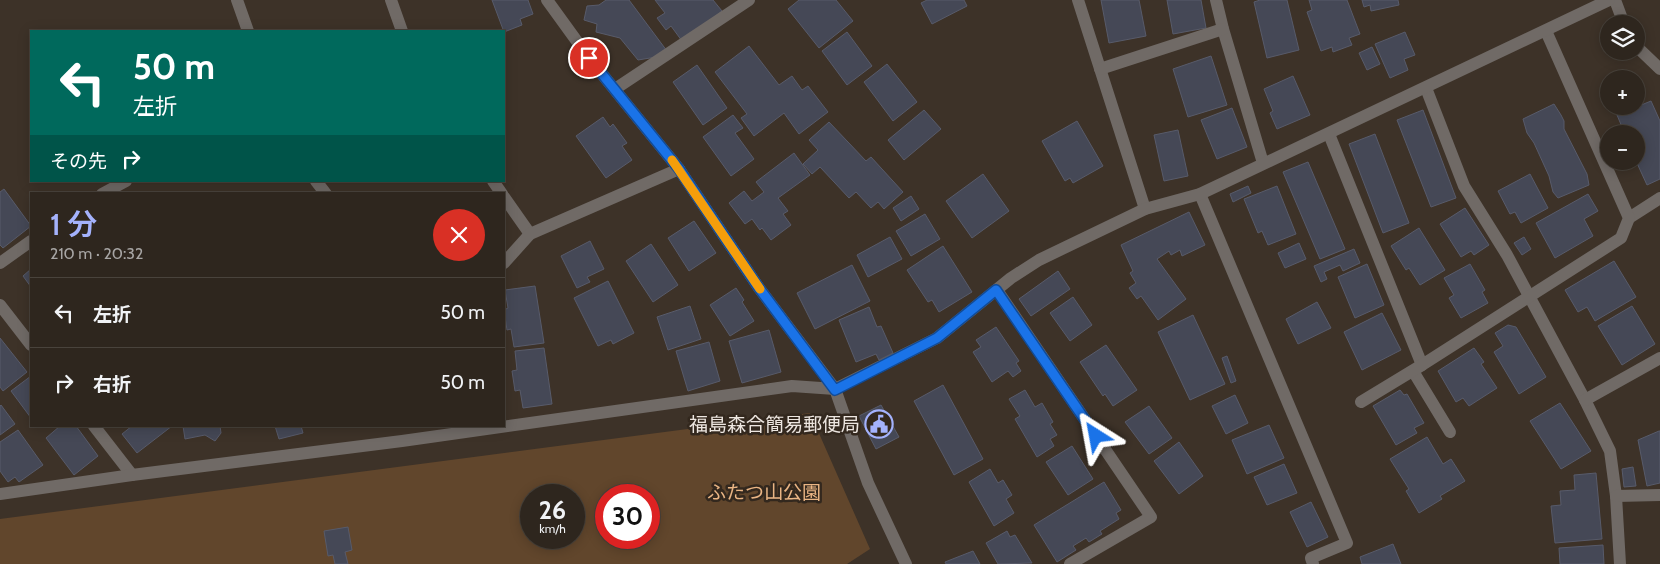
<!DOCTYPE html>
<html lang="ja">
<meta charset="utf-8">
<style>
body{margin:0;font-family:Cabin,"Noto Sans JP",sans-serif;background:#362e27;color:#f1f3f6;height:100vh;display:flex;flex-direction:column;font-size:19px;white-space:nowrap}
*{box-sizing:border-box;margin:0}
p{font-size:16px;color:#a7a5a4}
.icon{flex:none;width:28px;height:28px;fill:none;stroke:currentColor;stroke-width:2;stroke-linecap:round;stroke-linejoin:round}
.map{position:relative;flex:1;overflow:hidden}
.panel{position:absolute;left:30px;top:192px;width:475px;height:235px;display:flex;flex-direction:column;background:#2e261e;border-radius:0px;box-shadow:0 2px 12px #0003,0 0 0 1px #49433c}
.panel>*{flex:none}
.hud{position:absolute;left:30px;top:30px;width:475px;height:152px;border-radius:0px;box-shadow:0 2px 12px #0003,0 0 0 1px #49433c;background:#00695c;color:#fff;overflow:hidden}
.tools{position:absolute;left:1600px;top:15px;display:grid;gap:10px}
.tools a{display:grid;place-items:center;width:45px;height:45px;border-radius:50%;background:#2e261e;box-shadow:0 2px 12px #0003,0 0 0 1px #49433c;font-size:25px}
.speed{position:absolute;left:520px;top:484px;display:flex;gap:10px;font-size:25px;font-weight:700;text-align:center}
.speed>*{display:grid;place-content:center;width:65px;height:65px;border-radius:50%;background:#2e261e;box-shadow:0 2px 12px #0003,0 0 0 1px #49433c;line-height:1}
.speed small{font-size:12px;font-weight:400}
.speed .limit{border:8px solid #d22;background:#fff;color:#111}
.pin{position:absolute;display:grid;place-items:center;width:42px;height:42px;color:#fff;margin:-21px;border:2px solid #fff;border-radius:50%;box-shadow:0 1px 5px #0007}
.me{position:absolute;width:55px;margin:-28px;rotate:326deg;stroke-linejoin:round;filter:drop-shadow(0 0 4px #0008)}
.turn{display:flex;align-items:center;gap:18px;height:105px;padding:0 20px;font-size:22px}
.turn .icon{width:65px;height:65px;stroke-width:2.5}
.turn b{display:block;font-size:35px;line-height:42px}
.then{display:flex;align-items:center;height:48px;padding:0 20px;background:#0003;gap:10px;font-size:19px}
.round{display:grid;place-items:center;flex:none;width:52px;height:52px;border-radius:26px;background:#362e27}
.summary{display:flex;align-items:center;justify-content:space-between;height:85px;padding:0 20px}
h1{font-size:30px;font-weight:600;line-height:38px;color:#a4b2fc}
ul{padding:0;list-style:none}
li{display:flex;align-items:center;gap:15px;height:70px;padding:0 20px;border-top:1px solid #49433c}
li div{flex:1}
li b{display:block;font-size:19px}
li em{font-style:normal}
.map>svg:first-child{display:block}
.green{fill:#61462c;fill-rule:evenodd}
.building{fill:#454856;stroke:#585b6a}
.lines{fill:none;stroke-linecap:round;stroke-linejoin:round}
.minor{stroke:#706a66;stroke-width:12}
.route-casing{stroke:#114b97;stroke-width:12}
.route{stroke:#1a73e8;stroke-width:9}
.slow{stroke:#f59e0b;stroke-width:9}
.labels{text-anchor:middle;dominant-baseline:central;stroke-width:5;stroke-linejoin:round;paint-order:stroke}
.poi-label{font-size:19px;fill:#ede6e0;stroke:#33281e;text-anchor:end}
.park-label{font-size:19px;fill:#eab584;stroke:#33281e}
</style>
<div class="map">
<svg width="1660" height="564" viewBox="0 0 1660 564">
<rect width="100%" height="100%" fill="#3d3228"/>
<path class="green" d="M810,413L870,549L847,564H0V519ZM531,495H574V538H531ZM606,495H649V538H606Z"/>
<g class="building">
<path d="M492,0H528L533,14L520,19L522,25L504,32Z"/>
<path d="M606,0H629L667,51L662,56L638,60L620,38L596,32L597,24L584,20L587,6L599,5Z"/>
<path d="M655,0H713L722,11L682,41L671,26L666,30L657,18L665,13Z"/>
<path d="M799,0H836L853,21L819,48L788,9Z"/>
<path d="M927,0H964L967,6L932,24L921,3Z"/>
<path d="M1101,0H1139L1146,36L1109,43Z"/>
<path d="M1167,0H1201L1206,28L1173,34Z"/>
<path d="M1260,0H1287L1299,50L1267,58L1254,2Z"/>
<path d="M1309,0H1347L1360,34L1349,38L1352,45L1333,52L1332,47L1321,51L1307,12L1312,10Z"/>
<path d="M1362,0H1398L1399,5L1371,11L1370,5L1364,7Z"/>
<path d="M847,32L872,66L847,85L822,51Z"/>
<path d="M1405,32L1415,55L1404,59L1408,70L1390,78L1375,44Z"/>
<path d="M749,46L779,85L792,76L802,90L808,86L828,112L799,134L784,113L754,136L741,118L747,114L715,72Z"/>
<path d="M1372,47L1380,64L1367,70L1359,53Z"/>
<path d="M1211,56L1227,105L1188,117L1173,69Z"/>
<path d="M887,64L917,102L893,121L864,82Z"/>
<path d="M697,65L727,108L703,125L673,82Z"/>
<path d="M1293,76L1310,115L1277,129L1270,113L1273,111L1264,89Z"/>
<path d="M1651,101L1660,121V179L1647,185L1636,161V134H1625L1617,115Z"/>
<path d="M1554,104L1561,115L1564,121V129L1587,174L1589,185L1558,198L1553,192L1549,176L1534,143L1527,133L1523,119Z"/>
<path d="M1232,108L1247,147L1217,159L1201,120Z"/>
<path d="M924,110L941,129L904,160L888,140Z"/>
<path d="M1423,110L1456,198L1431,207L1397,120Z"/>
<path d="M733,115L743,128L735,133L754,159L731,176L703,137Z"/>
<path d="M603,117L610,127L613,124L627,143L622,146L632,160L606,178L576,136Z"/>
<path d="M1077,121L1103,166L1073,183L1070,178L1065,181L1042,141Z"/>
<path d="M829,122L866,161L871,157L903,192L884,209L878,202L871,208L856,192L849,198L820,167L812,174L803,164L818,150L809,140Z"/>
<path d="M1178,130L1188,176L1164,181L1154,135Z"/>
<path d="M1375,134L1409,223L1383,233L1349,144Z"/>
<path d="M794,153L810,175L778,198L788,211L783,214L791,225L771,240L762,228L760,230L752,219L745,224L729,203L744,191L752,201L764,192L756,182Z"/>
<path d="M1308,162L1345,249L1320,259L1283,172Z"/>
<path d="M983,174L1009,211L972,238L946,201Z"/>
<path d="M1530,174L1548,208L1521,223L1515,212L1510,214L1498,191Z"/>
<path d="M1248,186L1251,193L1233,202L1230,194Z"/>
<path d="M1277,186L1296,234L1268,245L1262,231L1258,233L1244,199Z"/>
<path d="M4,189L31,226L3,248L0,245V192Z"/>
<path d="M1588,194L1598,211L1584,219L1593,236L1555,258L1536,223Z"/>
<path d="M911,196L919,209L901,221L893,208Z"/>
<path d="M1465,208L1489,245L1474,255L1471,251L1461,257L1440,224Z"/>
<path d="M1189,212L1205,245L1182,256L1180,250L1171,255L1169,251L1157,259L1186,299L1158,320L1141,296L1137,299L1129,288L1136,283L1130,273L1133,271L1121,245Z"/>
<path d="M925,214L940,239L911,256L896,231Z"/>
<path d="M694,221L716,253L689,271L668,238Z"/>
<path d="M1419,228L1445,270L1420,285L1409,268L1406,270L1391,246Z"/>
<path d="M890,237L902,259L868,277L857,255Z"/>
<path d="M1524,237L1531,249L1522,255L1514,243Z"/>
<path d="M590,241L604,269L587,277L590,282L577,288L561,256Z"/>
<path d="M1299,243L1306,259L1285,268L1278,253Z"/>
<path d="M651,244L678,285L653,302L626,261Z"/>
<path d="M943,246L972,292L939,312L932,300L928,302L907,270Z"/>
<path d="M1354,249L1360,263L1343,271L1340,265L1324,272L1327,279L1321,282L1314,266Z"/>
<path d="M1614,261L1636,297L1595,321L1587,307L1578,312L1565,290Z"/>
<path d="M1367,264L1384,305L1355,318L1338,277Z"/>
<path d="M1470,264L1485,290L1482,292L1488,303L1461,318L1449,298L1454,295L1444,278Z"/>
<path d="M852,265L870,301L815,329L797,293Z"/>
<path d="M31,269V287L23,276Z"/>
<path d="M1058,271L1070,289L1031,316L1019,299Z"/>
<path d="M608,281L634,333L613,344L611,340L598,346L574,298Z"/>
<path d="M535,286L544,343L514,347L511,329L507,330L504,310L508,308L505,290Z"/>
<path d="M736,288L744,300L742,302L754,321L730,336L710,305Z"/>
<path d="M1073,297L1092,325L1070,341L1050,313Z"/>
<path d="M1317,302L1331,328L1298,344L1286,319Z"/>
<path d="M690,306L701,339L668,350L657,317Z"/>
<path d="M1632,306L1655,344L1622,365L1598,326Z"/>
<path d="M869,307L877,327L881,326L893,353L879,360L876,354L856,362L839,320Z"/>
<path d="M1382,313L1401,350L1362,370L1344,332Z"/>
<path d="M1193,315L1225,384L1190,400L1158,332Z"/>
<path d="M1508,325L1516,327L1546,377L1519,394L1494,352L1503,346L1495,333Z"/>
<path d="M996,327L1019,361L1016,363L1021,371L1013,377L1008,371L992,382L973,352L981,347L976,340Z"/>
<path d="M769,330L781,372L742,383L729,341Z"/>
<path d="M0,338L27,372L3,391L0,387Z"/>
<path d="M709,342L720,381L688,391L676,351Z"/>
<path d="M1106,345L1137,390L1113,406L1105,394L1103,396L1080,362Z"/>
<path d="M544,348L552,404L523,408L520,390L515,391L512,371L517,370L515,351Z"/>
<path d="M1474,348L1484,362L1481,364L1497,388L1469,406L1463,398L1456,402L1438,371Z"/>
<path d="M1227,356L1236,381L1231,383L1222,358Z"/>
<path d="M31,376V418L11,391Z"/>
<path d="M943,385L983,459L954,475L914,401Z"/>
<path d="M1025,390L1035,407L1042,403L1053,422L1050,424L1057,435L1050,439L1054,446L1037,457L1015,419L1020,416L1009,399Z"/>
<path d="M1400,390L1404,395L1407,394L1424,423L1414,428L1417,433L1396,445L1373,406Z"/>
<path d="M1235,395L1248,423L1226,434L1212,406Z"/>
<path d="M1560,403L1591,451L1561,469L1530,421Z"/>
<path d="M1,405L15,424L0,435V406Z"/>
<path d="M881,405L899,437L876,449L859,416Z"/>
<path d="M1149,406L1172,438L1149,454L1125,422Z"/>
<path d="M1269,425L1284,458L1247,474L1232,440Z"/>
<path d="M60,426H76L98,456L74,475L46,438Z"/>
<path d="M132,426H172L137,453L122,434Z"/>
<path d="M183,426H220L221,433L215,441L205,435L185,439Z"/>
<path d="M275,426H301L303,433L279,439Z"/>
<path d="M18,430L43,465L19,482L15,477L8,482L0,471V442Z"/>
<path d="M1659,431H1660V483L1647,486L1638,440Z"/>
<path d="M1427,437L1443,464L1451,459L1465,481L1440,496L1442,499L1419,513L1406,491L1409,489L1390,459Z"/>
<path d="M1179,442L1203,476L1179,494L1154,461Z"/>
<path d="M1072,446L1093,479L1068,495L1046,462Z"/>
<path d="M1284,464L1297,493L1267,505L1254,477Z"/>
<path d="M1633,467L1636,486L1624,487L1622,469Z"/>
<path d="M990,469L998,483L1003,480L1012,495L1006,499L1014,513L994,526L969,482Z"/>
<path d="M1596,473L1602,539L1555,543L1551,506L1561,505L1560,491L1575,490L1574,475Z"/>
<path d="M1104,482L1121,510L1116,513L1119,519L1100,531L1102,534L1089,542L1086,538L1073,546L1076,550L1057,562L1034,525Z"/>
<path d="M1311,502L1328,537L1307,547L1290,512Z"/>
<path d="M348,527L352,550L345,552L348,564H335L333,555L328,556L324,531Z"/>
<path d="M1007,531L1010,537L1015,535L1032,563L998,564L986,543Z"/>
<path d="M1393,544L1401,564H1362L1360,557Z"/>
<path d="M1603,545L1604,564H1560L1559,548Z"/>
<path d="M973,551L980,564H946L945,562Z"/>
</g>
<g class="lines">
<g class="minor">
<path d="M237,0L248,31"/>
<path d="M391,0L402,31"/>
<path d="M547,0L589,58L679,169L759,288L835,389L868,483L906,564"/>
<path d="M1078,0L1145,209"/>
<path d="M1216,0L1223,29L1263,163"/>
<path d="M1615,0L1624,24"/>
<path d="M1636,46L1660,69"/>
<path d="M1100,69L1223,29"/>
<path d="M1426,88L1464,186L1507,255L1585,400L1610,451L1616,496L1620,564"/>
<path d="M615,89L749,0"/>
<path d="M1329,134L1422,365"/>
<path d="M316,181L326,194"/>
<path d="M493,181L502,194"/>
<path d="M102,194L126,181"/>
<path d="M1200,194L1347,543L1311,558L1313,564"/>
<path d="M504,197L530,234"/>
<path d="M1629,218L1660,198"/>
<path d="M0,263L31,241"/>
<path d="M504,263L530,234L679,169"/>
<path d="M997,290L1151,517L1070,564"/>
<path d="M0,305L31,345"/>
<path d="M1413,371L1450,432"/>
<path d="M1585,400L1660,358"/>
<path d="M1361,402L1422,365L1621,238L1629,218L1546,31"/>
<path d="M94,426L132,475"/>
<path d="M0,494L132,475L402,441L792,386L835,389L937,338L1011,278L1039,260L1145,209L1200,194L1609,0"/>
<path d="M1616,496L1660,495"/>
</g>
</g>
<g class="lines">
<g class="route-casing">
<path id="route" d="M589,58L679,169L759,288L835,390L937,338L996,290L1096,436"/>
</g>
<use href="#route" class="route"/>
<path class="slow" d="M672,160L760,289"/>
</g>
<defs>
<g id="civic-ring" transform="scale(1.4375)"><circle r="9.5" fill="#33281e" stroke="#a4b2fc" stroke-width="1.5"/><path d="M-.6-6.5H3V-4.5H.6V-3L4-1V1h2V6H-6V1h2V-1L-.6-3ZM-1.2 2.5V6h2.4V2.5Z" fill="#a4b2fc"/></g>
</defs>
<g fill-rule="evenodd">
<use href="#civic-ring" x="879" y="424"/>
</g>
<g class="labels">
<g class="poi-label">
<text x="860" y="424">福島森合簡易郵便局</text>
</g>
<g class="park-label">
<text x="764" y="492">ふたつ山公園</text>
</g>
</g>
</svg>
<div class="tools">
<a><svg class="icon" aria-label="layers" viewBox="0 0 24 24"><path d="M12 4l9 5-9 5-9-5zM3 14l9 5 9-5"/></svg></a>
<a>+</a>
<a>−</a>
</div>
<div class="speed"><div>26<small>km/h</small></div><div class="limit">30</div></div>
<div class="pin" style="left:589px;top:58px;background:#d93025"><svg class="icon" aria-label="arrive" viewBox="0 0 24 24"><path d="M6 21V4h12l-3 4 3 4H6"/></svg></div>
<svg class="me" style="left:1096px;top:436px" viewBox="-20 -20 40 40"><path d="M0-17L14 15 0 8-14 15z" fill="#1a73e8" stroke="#fff" stroke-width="4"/></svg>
<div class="hud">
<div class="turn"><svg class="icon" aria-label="left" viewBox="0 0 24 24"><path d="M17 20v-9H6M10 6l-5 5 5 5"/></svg><div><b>50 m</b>左折</div></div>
<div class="then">その先<svg class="icon" aria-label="right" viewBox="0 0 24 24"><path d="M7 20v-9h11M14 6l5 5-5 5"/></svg></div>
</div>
<section class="panel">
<div class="summary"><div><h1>1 分</h1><p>210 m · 20:32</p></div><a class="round" style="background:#d93025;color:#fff"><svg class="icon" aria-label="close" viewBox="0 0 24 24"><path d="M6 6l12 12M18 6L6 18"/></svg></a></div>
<ul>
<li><svg class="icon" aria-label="left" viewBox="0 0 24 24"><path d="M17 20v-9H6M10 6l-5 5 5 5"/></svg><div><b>左折</b></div><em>50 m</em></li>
<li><svg class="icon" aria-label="right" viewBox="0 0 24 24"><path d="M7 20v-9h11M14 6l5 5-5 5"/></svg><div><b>右折</b></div><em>50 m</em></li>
</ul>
</section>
</div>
